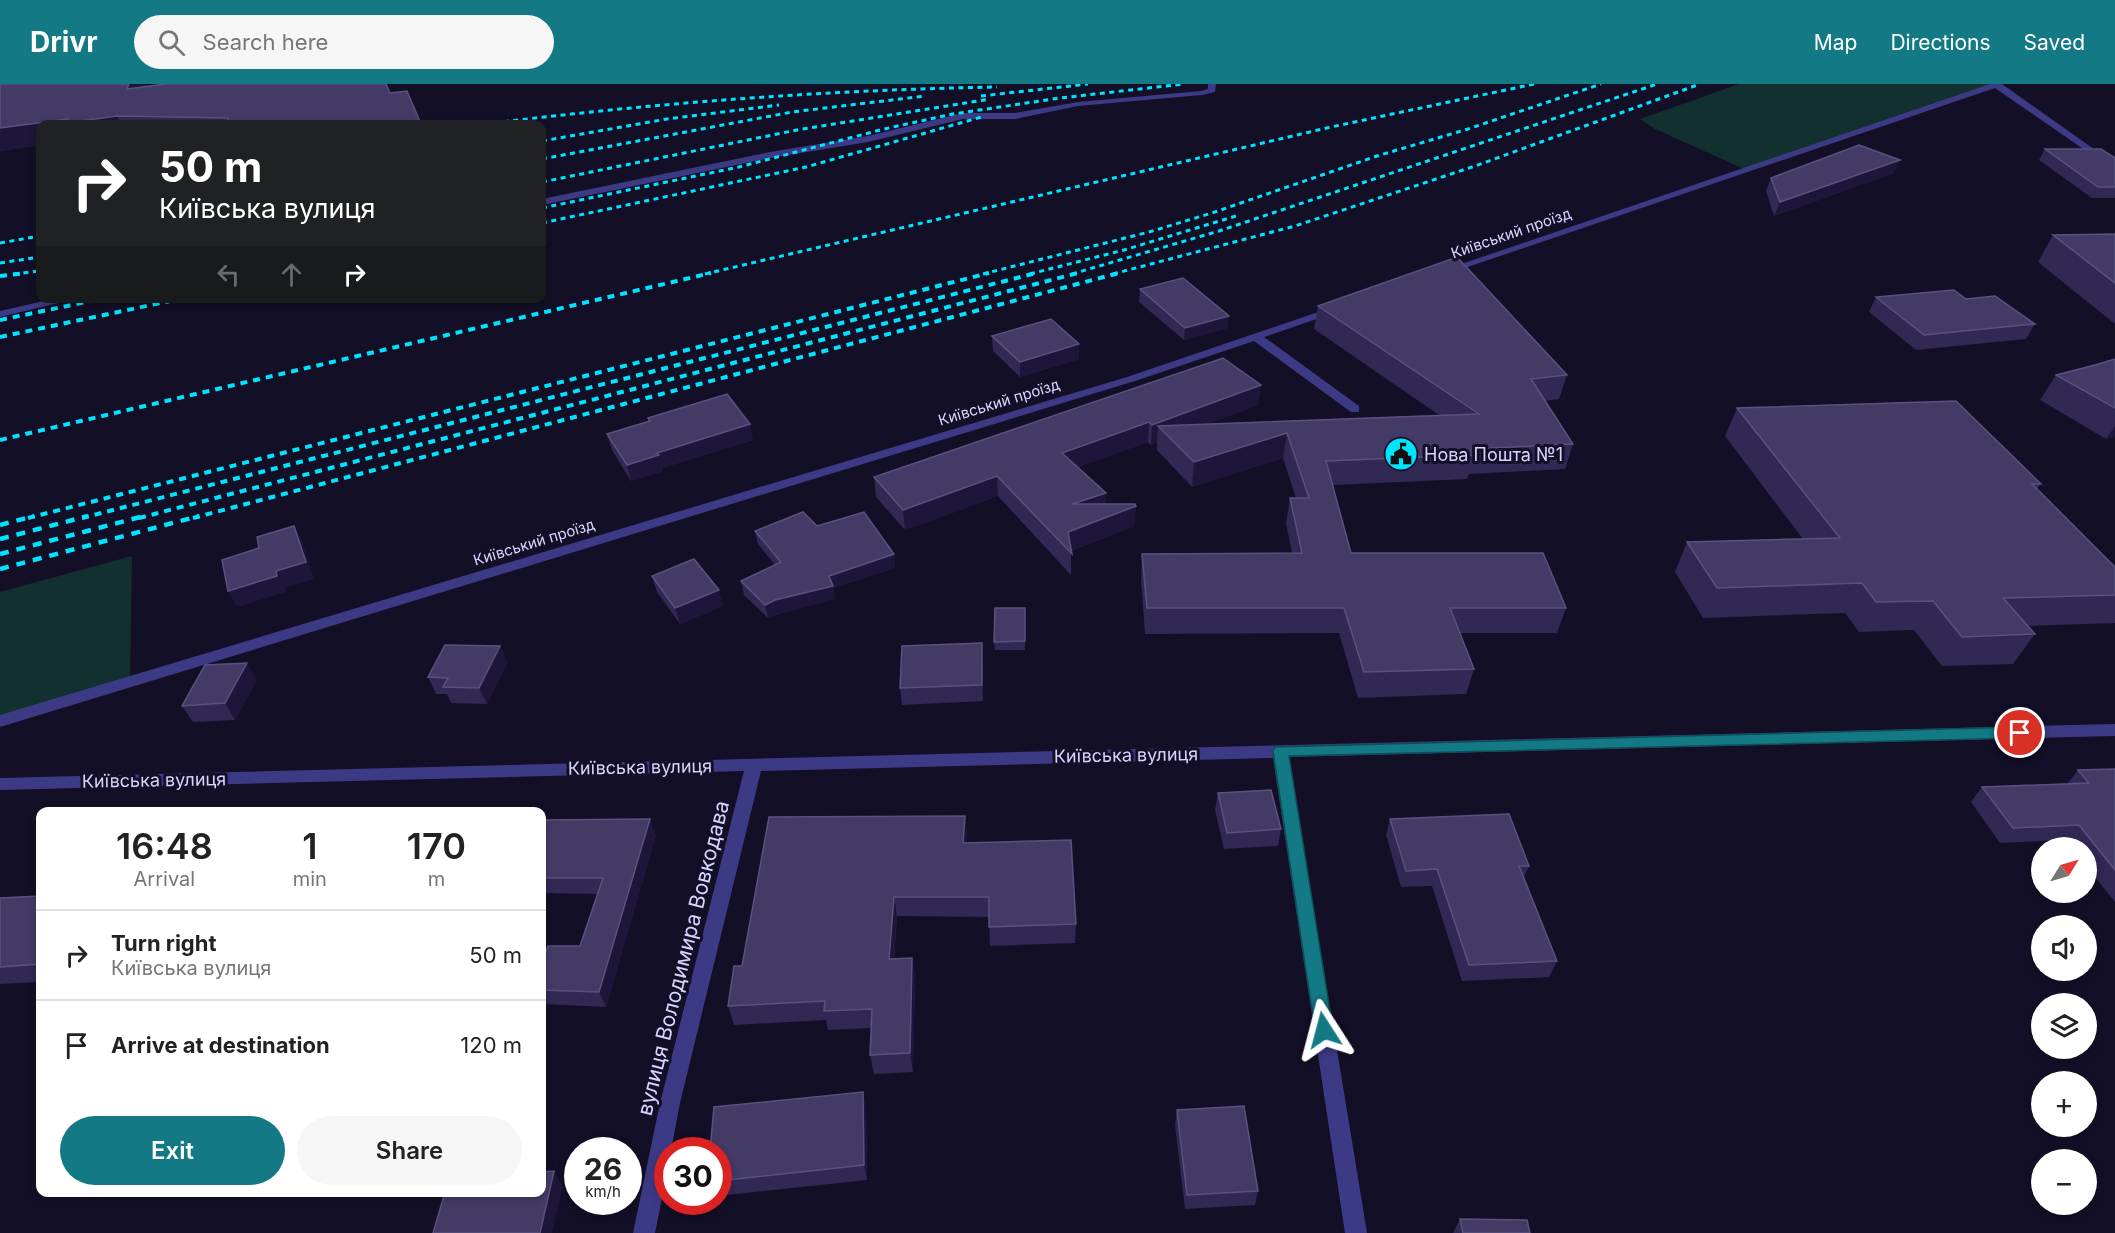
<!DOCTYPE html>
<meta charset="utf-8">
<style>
body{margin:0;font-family:Inter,sans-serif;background:#f6f6f6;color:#222;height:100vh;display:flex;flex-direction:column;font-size:22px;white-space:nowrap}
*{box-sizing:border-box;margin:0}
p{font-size:20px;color:#767676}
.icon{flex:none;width:33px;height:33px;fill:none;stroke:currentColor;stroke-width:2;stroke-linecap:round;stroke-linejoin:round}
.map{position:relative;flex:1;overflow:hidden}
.side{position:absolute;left:36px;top:723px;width:510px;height:390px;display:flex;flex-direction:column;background:#fff;border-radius:12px;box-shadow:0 3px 9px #0003}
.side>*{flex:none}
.top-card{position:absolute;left:36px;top:36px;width:510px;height:183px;border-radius:12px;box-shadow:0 3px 9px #0003;background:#202124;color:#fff;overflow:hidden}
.needle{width:39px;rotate:53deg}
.controls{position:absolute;left:2031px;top:753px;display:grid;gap:12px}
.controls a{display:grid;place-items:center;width:66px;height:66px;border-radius:50%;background:#fff;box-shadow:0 3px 9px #0003;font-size:30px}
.speed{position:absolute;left:564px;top:1053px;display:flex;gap:12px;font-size:30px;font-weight:700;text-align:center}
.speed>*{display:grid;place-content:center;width:78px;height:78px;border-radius:50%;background:#fff;box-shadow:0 3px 9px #0003;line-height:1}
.speed small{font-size:15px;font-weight:400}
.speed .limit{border:9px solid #d22;background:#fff;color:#111}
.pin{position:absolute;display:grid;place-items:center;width:51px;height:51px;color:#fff;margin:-26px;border:3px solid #fff;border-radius:50%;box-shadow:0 2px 6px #0007}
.me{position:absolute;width:66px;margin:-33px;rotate:351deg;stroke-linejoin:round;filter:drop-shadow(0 0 4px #0008)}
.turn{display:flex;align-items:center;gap:21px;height:126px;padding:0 24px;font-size:27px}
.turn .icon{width:78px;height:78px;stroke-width:2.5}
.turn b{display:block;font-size:42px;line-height:51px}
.lanes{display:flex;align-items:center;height:57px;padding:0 24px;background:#0003;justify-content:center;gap:30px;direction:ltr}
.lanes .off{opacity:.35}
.eta{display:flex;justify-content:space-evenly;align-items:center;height:102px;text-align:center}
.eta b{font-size:36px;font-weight:600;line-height:42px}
.primary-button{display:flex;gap:12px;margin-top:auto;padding:12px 24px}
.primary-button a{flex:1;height:69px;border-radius:36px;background:#137a85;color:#fff;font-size:24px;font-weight:600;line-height:69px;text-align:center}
.primary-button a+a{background:#f6f6f6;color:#222}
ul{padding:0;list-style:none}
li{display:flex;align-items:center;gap:18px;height:90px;padding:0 24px;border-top:2px solid #e0e0e0}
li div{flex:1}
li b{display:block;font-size:22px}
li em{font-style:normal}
header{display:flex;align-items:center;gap:36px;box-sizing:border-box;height:84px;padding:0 30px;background:#137a85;color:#fff}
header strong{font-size:28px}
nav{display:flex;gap:33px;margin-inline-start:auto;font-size:21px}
.search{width:420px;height:54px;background:#f6f6f6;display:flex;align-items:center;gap:15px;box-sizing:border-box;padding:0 21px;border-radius:33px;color:#767676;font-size:22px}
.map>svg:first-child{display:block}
.green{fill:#12302f}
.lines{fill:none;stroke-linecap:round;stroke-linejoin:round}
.minor{fill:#3d3a85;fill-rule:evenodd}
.rail-far2{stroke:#00e5ff;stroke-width:3;stroke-dasharray:5 4.5;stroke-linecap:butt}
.rail-far1{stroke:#00e5ff;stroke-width:4;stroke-dasharray:7 6;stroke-linecap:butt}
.rail{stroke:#00e5ff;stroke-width:4.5;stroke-dasharray:9 8;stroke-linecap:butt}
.wall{fill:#312854}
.shaded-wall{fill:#1d163a}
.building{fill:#433a66;stroke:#5a527e;stroke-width:1.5}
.route{fill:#137a85;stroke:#0c4f56;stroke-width:1.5}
.labels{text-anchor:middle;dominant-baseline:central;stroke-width:6;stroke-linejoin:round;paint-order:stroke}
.far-street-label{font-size:15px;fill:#d9d4ff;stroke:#130f26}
.poi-label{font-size:18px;fill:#d9d4ff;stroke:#130f26;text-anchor:start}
.street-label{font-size:18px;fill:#d9d4ff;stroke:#130f26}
.near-street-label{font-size:21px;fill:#d9d4ff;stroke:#130f26}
</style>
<header>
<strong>Drivr</strong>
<div class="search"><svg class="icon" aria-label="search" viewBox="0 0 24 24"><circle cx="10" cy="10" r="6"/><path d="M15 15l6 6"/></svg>Search here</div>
<nav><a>Map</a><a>Directions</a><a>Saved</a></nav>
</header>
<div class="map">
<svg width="2115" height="1149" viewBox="0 0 2115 1149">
<rect width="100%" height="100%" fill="#130f26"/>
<g class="green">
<path d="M1739,0H1998L1744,85L1655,45L1640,35Z"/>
<path d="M132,472L130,597L0,637V508Z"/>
</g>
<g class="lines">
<g class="minor">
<path d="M1208,0H1216L1215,8L1202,11L1078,22L1015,35H963L868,58L770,74L542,121V115L770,68L868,52L963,29H1015L1078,18L1201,7L1208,5Z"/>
<path d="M1990,0H2002L2115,80V87L1995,4L1450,189L1441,187Z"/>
<path d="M57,214H79L0,233V227Z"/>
<path d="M1336,222L1341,225L1340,227L1264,253L1359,322V328H1351L1254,257L1135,297L0,643V631L1127,293Z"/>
<path d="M2115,640V652L1289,673L1367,1149H1345L1273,674L761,687L680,1019L671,1066H668V1084L655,1149H633L660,1019L744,687L0,706V694Z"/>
</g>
<g class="rail-far2">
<path d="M981,12L1088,0"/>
<path d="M485,40C655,19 825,6 997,3"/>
<path d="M542,57L667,35L779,21"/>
<path d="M542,75L792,28L925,12"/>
<path d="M542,98L797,46L990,15"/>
<path d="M542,124L739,83L884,45L953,30L1060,14L1184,0"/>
<path d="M542,139L806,83L985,32"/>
<path d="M0,159L40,152"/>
<path d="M0,179L40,173"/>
<path d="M14,190L40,187"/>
<path d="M705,190L1331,43L1534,0"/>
<path d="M983,190L1149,148L1212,129L1377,72L1468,45L1601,0"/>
<path d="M1030,190L1124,166L1236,132"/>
<path d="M1072,190L1219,147L1657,0"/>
<path d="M1113,190L1295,142L1475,82L1700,0"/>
</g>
<g class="rail-far1">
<path d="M0,192L26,189"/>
<path d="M0,236L105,214"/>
<path d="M0,253L184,214"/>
<path d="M0,356L711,189"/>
<path d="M28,434L989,189"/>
<path d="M82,434L1036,189"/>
<path d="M139,434L1078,189"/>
<path d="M193,434L1119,189"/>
</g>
<g class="rail">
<path d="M0,441L34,432"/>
<path d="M0,455L88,432"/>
<path d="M0,470L144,432"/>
<path d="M0,485L199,432"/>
</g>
</g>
<g class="wall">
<path d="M0,0H146L145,3L390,9L421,40H40V61L0,67Z"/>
<path d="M2045,65L2114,73L2115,72V114H2092L2039,76Z"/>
<path d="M1894,89L1774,132L1766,107L1771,94Z"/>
<path d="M2115,150V240L2038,178L2053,151Z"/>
<path d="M1140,205L1229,232L1227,244L1184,256L1139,218Z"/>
<path d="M1876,213L1966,215L2035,240L2026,255L1916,266L1869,228Z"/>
<path d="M1318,222L1567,291L1559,315L1545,317L1573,360L1565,385L1469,390L1467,395L1333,401L1351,469L1566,524L1557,549H1460L1474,585L1466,610L1358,614L1339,549L1145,550L1141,495L1142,470L1292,469L1286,439L1290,414H1296L1283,374L1192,403L1157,366V358L1151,361L1148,358L1078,383L1106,420L1136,422L1134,442L1071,467V491L998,412L905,446L876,413L874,393L1261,301L1258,321L1207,340L1439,331L1314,245Z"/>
<path d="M992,252L1079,275L1020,293L993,267Z"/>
<path d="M2115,275V353L2106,355L2040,316L2056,291Z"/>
<path d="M1737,324L2041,400L2037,405L2115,483V539L2028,542L2035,550L2013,580L1942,582L1914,546L1859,548L1845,529L1703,534L1675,488L1687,458L1803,455L1725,352Z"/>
<path d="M648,334L753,356L662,384L663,387L631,397L612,366L607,350L649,338Z"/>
<path d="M817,442L894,470L895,484L833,504L835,515L778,530L768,534L744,511L741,497L775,481L758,460L755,447Z"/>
<path d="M652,492L723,522L680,540L657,508Z"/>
<path d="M1025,524V566H995L994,558Z"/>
<path d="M500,562L507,579L487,620L451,619L447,610H436L428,593Z"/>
<path d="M982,575L983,617L902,621L900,604Z"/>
<path d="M257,596L235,636L193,638L182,622Z"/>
<path d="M2115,685V818L2086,782V764H2072L2066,756L2000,759L1971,718L1982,703L2067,700L2078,686Z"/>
<path d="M1218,709L1281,745L1278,762L1224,765L1215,726Z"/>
<path d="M965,732L967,752L966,758L1076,840L1075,859L990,862L989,833L897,832L894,875L912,874L915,893L913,988L874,990L870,971L871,944L828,946L826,936L734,941L728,922L742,882Z"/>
<path d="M1390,735L1529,782L1524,793L1557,877L1549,893L1462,897L1432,802L1401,803L1386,751Z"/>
<path d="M542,736L656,751L606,923L542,920V879L580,862L597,810L542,809Z"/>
<path d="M40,812V898L0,900V814Z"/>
<path d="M866,1023L867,1096L718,1112V1066Z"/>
<path d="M1177,1026L1258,1107L1255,1121L1185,1125L1175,1041Z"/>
<path d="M1460,1135L1530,1149H1453Z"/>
</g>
<g class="shaded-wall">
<path d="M129,0H146L138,26L127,5Z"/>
<path d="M117,32L122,40H40V61L0,67V44L68,35Z"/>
<path d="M1900,76L1894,89L1774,132L1780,118Z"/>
<path d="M1229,232L1227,244L1184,256L1185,244Z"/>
<path d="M1079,260V275L1020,293V278Z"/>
<path d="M1261,301L1258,321L1170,354L1158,342L1157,358L1151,361L1152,341Z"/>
<path d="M1149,338L1148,358L1062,389V369Z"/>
<path d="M750,340L753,356L662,384L663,387L631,397L627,381L657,369Z"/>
<path d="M2115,342V353L2106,355Z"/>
<path d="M1287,349L1283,374L1192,403L1194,378Z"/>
<path d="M997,392L998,412L905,446L903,426Z"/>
<path d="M1106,409V429L1072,420Z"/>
<path d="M1136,422L1134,442L1068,468V448Z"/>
<path d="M294,442L303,459L314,495L285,504L286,508L237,523L228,507L276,487Z"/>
<path d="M894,470L895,484L833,504L835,515L778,530L768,534L765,521L829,492Z"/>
<path d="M719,506L723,522L680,540L675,524Z"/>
<path d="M500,562L507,579L487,620L479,604Z"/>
<path d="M247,579L257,596L235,636L225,619Z"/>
<path d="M965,732L967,752L965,778L963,759Z"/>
<path d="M650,735L656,751L606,923L599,908Z"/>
<path d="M894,813L897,832L892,894L889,875Z"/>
<path d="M912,874L915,893L913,988L910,969Z"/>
<path d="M863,1008L866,1023L867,1096L864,1081Z"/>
<path d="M554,1087L563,1102L552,1149H540Z"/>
</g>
<g class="building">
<path d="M0,0H129L127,5L165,0H386L390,9L407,7L421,40H229L228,34L117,32L66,39L68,35L0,44Z"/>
<path d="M1859,61L1900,76L1780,118L1771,94Z"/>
<path d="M2045,65H2101L2115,74V103H2098Z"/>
<path d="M2115,150V199L2053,151Z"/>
<path d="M1457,173L1567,291L1531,295L1573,360L1472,365L1474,371L1326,377L1351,469H1543L1566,524H1450L1474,585L1364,588L1344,524H1147L1142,470L1302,469L1290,414H1309L1287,349L1194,378L1158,342L1479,330L1318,222Z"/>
<path d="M1183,194L1229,232L1185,244L1140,205Z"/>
<path d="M1954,206L1966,215L1995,212L2035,240L1924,251L1876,213Z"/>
<path d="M1051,235L1079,260L1020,278L992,252Z"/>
<path d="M1223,274L1261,301L1152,341L1149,338L1062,369L1106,409L1072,420H1135L1136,422L1068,448L1072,470L997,392L903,426L874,393Z"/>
<path d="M2115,275V324L2056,291L2095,281Z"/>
<path d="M727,310L750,340L657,369L659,371L627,381L607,350L650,337L648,334Z"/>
<path d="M1956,317L2041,400H2032L2115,483V511L2003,514L2035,550L1962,553L1933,517L1876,518L1862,499L1717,504L1687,458L1840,454L1737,324Z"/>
<path d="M803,428L817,442L864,428L894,470L829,492L833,502L775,516L765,521L741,497L781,478L755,447Z"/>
<path d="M294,442L306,478L276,487L277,492L228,507L222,476L259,464L257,453Z"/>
<path d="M694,475L719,506L675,524L652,492Z"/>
<path d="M995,524H1025V557L994,558Z"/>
<path d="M982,559V601L900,604L902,562Z"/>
<path d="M445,561L500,562L479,604L443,603L448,594L428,593Z"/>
<path d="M247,579L225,619L182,622L205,581Z"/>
<path d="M2115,685V786L2079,741L2013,744L1982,703L2089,699L2078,686Z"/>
<path d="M1271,706L1281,745L1227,749L1218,709Z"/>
<path d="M1509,730L1529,782H1519L1557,877L1469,881L1437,785L1406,787L1390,735Z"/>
<path d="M965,732L963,759L1071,756L1076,840L989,843V813H894L889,875L912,874L910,969L870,971L872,925L824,927L825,917L728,922L734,882H742L769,733Z"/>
<path d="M650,735L599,908L542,906V879L548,862H580L603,794H542V736Z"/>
<path d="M40,812V880L0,883V814Z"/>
<path d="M863,1008L864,1081L718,1097V1066H710L714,1023Z"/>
<path d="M1244,1022L1258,1107L1187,1111L1177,1026Z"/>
<path d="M554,1087L540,1149H433L445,1108H542V1088Z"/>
<path d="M1460,1135L1527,1136L1530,1149H1463Z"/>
</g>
<path class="route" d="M2020,643L2027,649L2020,654L1289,672L1333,946L1330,951L1324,954L1318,951L1315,946L1273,667L1275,663Z"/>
<defs>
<g id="civic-disc" transform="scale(1.725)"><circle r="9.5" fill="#00e5ff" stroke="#130f26"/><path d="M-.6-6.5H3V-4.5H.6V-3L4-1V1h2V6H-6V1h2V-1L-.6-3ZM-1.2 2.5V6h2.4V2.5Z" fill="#111"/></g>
</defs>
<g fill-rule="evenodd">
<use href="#civic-disc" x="1401" y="370"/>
</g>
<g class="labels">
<g class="far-street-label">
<text transform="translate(1511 149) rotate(-19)">Київський проїзд</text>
<text transform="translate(999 318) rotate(-17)">Київський проїзд</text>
<text transform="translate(534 458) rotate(-17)">Київський проїзд</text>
</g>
<g class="poi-label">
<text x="1424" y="370">Нова Пошта №1</text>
</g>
<g class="street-label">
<text transform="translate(1126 671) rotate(-1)">Київська вулиця</text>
<text transform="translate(640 683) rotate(-1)">Київська вулиця</text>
<text transform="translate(154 696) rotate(-1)">Київська вулиця</text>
</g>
<g class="near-street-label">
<text transform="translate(683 874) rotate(-76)">вулиця Володимира Вовкодава</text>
</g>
</g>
</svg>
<div class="controls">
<a><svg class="needle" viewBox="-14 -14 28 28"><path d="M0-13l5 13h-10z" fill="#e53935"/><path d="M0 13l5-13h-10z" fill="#767676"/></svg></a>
<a><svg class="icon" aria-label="sound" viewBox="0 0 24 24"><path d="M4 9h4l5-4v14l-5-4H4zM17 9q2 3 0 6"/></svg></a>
<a><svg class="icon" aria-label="layers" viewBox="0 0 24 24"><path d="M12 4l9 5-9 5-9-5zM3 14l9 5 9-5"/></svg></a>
<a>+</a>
<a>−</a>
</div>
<div class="speed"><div>26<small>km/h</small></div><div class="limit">30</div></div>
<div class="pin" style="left:2020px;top:649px;background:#d93025"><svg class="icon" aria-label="arrive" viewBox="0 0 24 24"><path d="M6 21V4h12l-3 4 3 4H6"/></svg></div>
<svg class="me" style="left:1324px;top:946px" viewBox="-20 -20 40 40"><path d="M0-17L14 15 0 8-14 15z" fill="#137a85" stroke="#fff" stroke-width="4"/></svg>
<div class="top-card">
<div class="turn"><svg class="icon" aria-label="right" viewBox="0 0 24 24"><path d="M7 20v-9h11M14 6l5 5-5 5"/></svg><div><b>50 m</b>Київська вулиця</div></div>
<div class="lanes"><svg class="icon off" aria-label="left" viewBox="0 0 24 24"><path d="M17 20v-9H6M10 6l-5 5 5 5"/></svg><svg class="icon off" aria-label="ahead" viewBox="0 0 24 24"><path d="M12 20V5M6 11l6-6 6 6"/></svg><svg class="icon" aria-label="right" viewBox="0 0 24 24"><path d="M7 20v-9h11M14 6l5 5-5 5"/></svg></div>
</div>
<section class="side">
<div class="eta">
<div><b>16:48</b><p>Arrival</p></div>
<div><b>1</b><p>min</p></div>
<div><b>170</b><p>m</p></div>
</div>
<ul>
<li><svg class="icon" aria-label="right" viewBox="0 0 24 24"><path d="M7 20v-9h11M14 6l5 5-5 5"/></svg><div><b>Turn right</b><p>Київська вулиця</p></div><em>50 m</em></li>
<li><svg class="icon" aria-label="arrive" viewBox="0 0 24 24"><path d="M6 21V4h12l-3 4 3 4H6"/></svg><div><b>Arrive at destination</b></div><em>120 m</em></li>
</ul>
<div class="primary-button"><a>Exit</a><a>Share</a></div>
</section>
</div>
